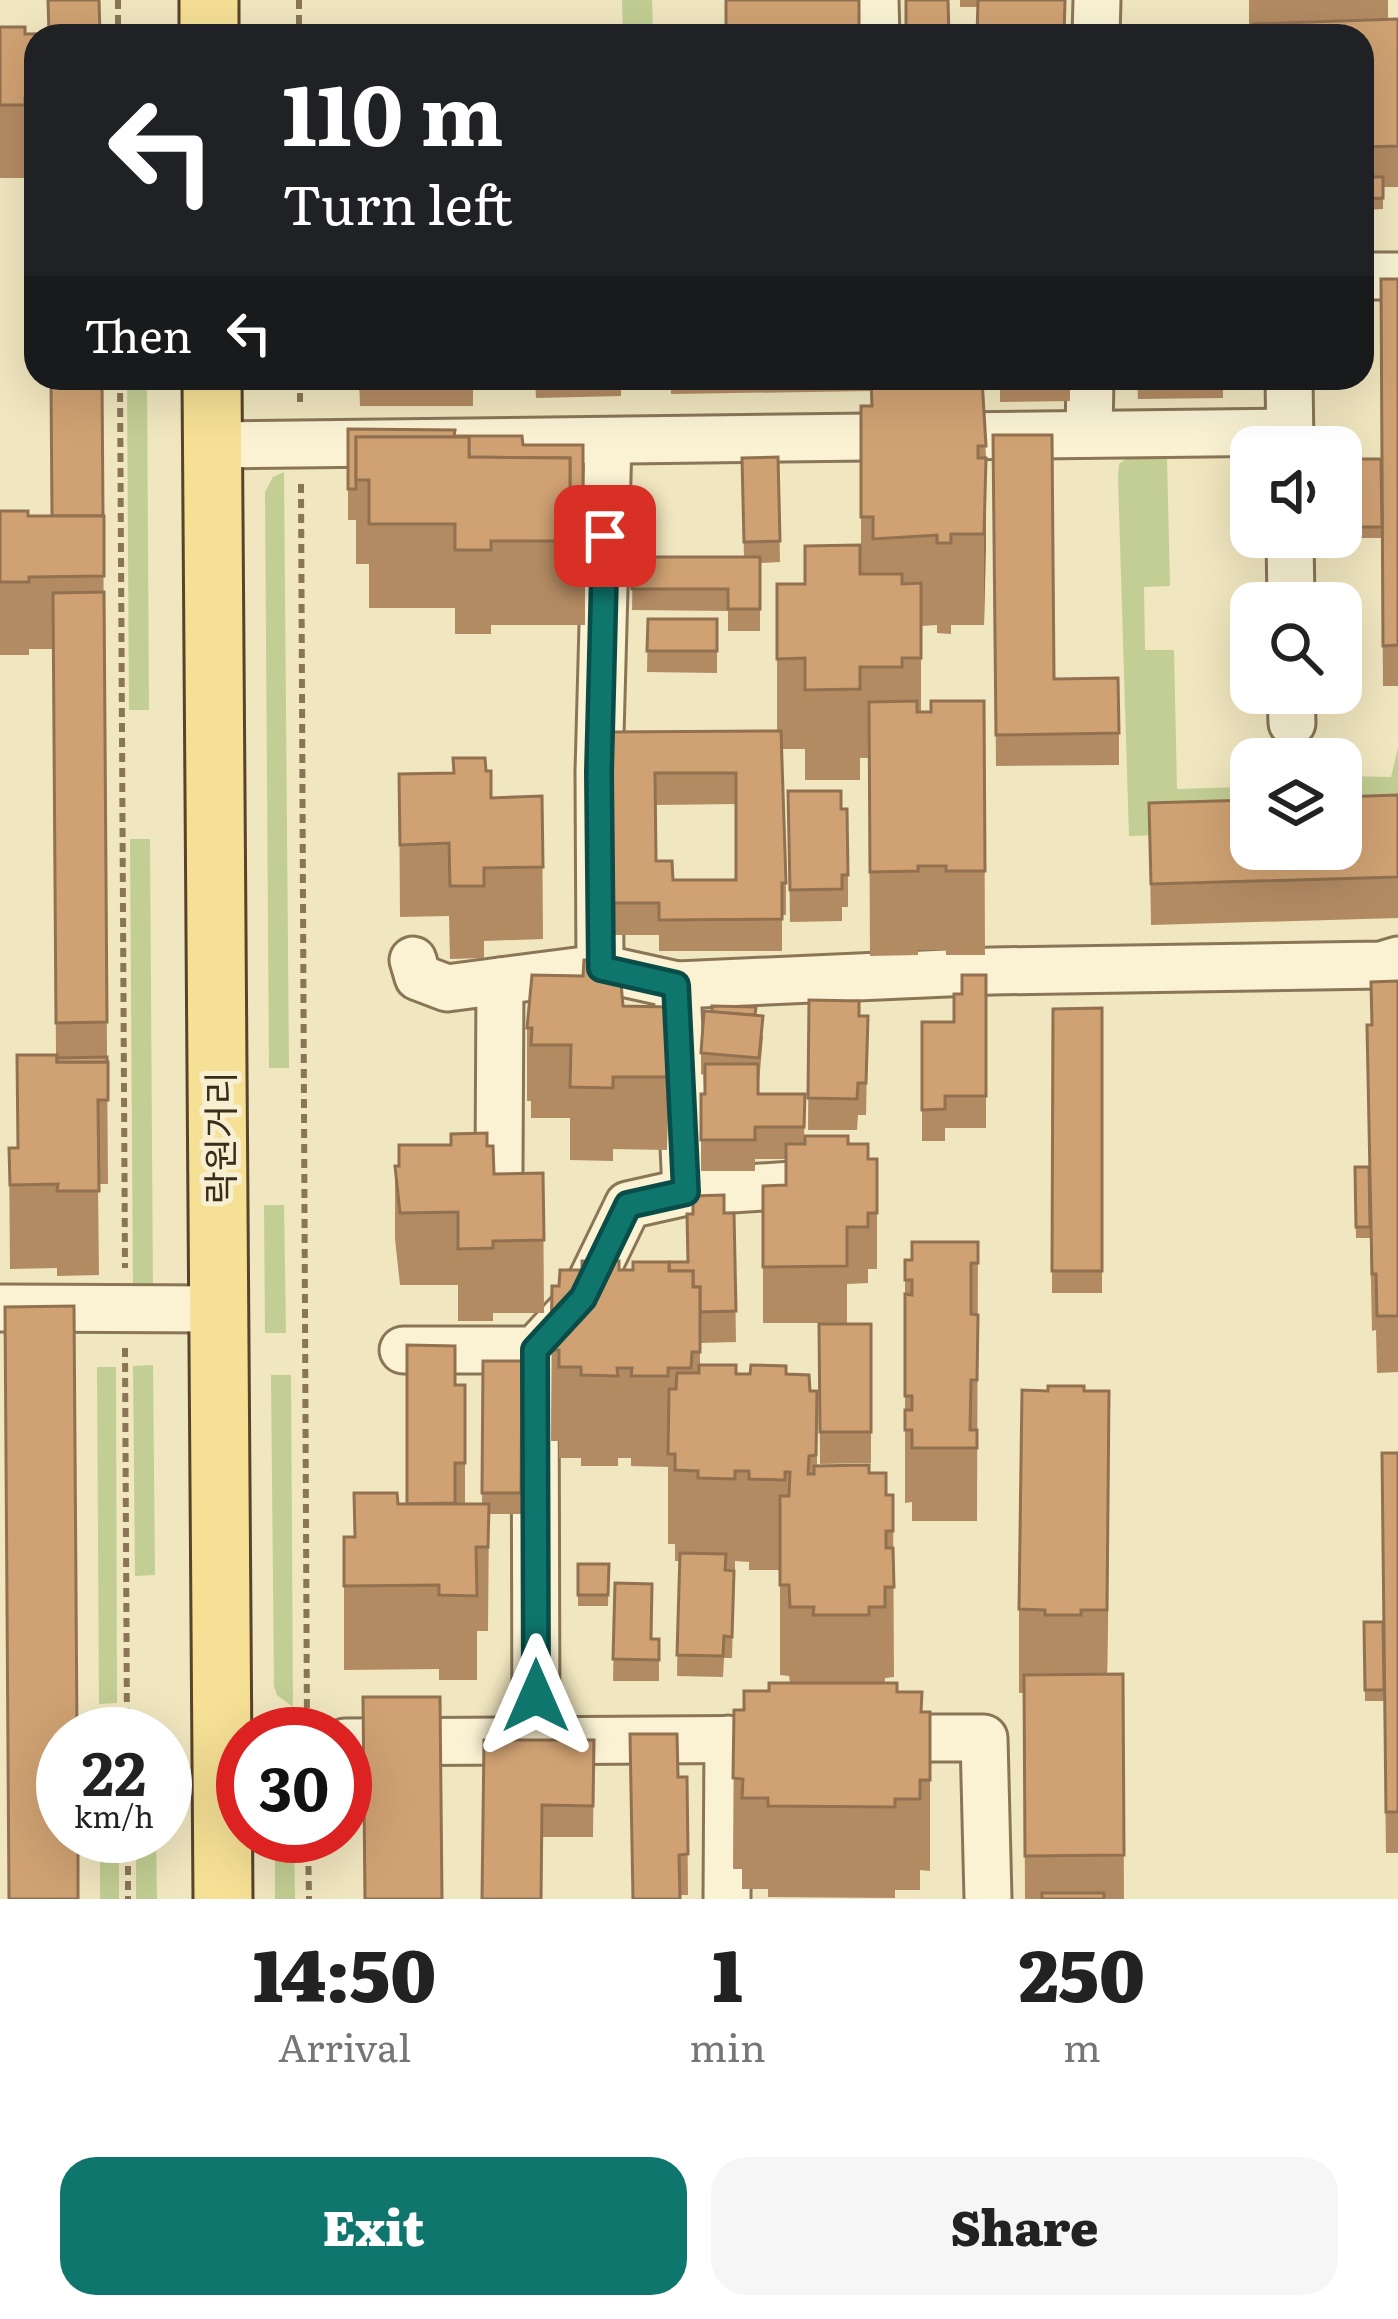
<!DOCTYPE html>
<meta charset="utf-8">
<style>
body{margin:0;font-family:Literata,"Noto Sans KR",serif;background:#f6f6f6;color:#222;height:100vh;display:flex;flex-direction:column;font-size:45px;white-space:nowrap}
*{box-sizing:border-box;margin:0}
p{font-size:39px;color:#767676}
.icon{flex:none;width:66px;height:66px;fill:none;stroke:currentColor;stroke-width:2;stroke-linecap:round;stroke-linejoin:round}
.map{position:relative;height:1899px;overflow:hidden}
.sheet{display:flex;flex-direction:column;background:#fff;flex:1}
.sheet>*{flex:none}
.guide{position:absolute;left:24px;top:24px;width:1350px;height:366px;border-radius:36px;box-shadow:0 12px 48px #0002;background:#202124;color:#fff;overflow:hidden}
.tools{position:absolute;left:1230px;top:426px;display:grid;gap:24px}
.tools a{display:grid;place-items:center;width:132px;height:132px;border-radius:24px;background:#fff;box-shadow:0 12px 48px #0002;font-size:60px}
.speed{position:absolute;left:36px;top:1707px;display:flex;gap:24px;font-size:60px;font-weight:700;text-align:center}
.speed>*{display:grid;place-content:center;width:156px;height:156px;border-radius:50%;background:#fff;box-shadow:0 12px 48px #0002;line-height:1}
.speed small{font-size:30px;font-weight:400}
.speed .limit{border:18px solid #d22;background:#fff;color:#111}
.pin{position:absolute;display:grid;place-items:center;width:102px;height:102px;color:#fff;margin:-51px;border-radius:24px;box-shadow:0 6px 18px #0006}
.me{position:absolute;width:132px;margin:-66px;rotate:0deg;stroke-linejoin:round;filter:drop-shadow(0 0 9px #0008)}
.turn{display:flex;align-items:center;gap:42px;height:252px;padding:0 60px;font-size:54px}
.turn .icon{width:156px;height:156px;stroke-width:2.5}
.turn b{display:block;font-size:84px;line-height:102px}
.then{display:flex;align-items:center;height:114px;padding:0 60px;background:#0003;gap:24px;font-size:45px}
.eta{display:flex;justify-content:space-evenly;align-items:center;height:204px;text-align:center}
.eta b{font-size:72px;font-weight:800;line-height:84px}
.button{display:flex;gap:24px;margin-top:auto;padding:24px 60px}
.button a{flex:1;height:138px;border-radius:36px;background:#0f766e;color:#fff;font-size:48px;font-weight:800;line-height:138px;text-align:center}
.button a+a{background:#f6f6f6;color:#222}
.map>svg:first-child{display:block}
.green{fill:#c2ce93}
.lines{fill:none;stroke-linecap:round;stroke-linejoin:round}
.minor-casing{stroke:#8a7657;stroke-width:51}
.major-casing{stroke:#57442b;stroke-width:63}
.path{stroke:#8a7657;stroke-width:6;stroke-dasharray:9 6;stroke-linecap:butt}
.minor{stroke:#faf2d3;stroke-width:45}
.major{stroke:#f6e095;stroke-width:57}
.wall{fill:#b38b63;fill-rule:evenodd}
.shaded-wall{fill:#927150}
.building{fill:#d0a273;stroke:#927150;stroke-width:3;fill-rule:evenodd}
.route-casing{stroke:#0a4d48;stroke-width:30}
.route{stroke:#0f766e;stroke-width:21}
.labels{text-anchor:middle;dominant-baseline:central;stroke-width:10;stroke-linejoin:round;paint-order:stroke}
.street-label{font-size:36px;fill:#382c1c;stroke:#f7efcf}
</style>
<div class="map">
<svg width="1398" height="1899" viewBox="0 0 1398 1899">
<rect width="100%" height="100%" fill="#f0e6bf"/>
<g class="green">
<path d="M622,0H652L653,36H623Z"/>
<path d="M127,378H147L149,710H129Z"/>
<path d="M1128,457L1167,458L1170,586L1144,587L1145,650H1174L1177,789L1243,787L1244,817L1231,833L1129,836L1118,478L1119,464Z"/>
<path d="M284,472L289,1068H269L265,492L273,477Z"/>
<path d="M1398,748V831L1341,830V776L1391,777Z"/>
<path d="M130,839H150L153,1296H133Z"/>
<path d="M264,1205H284L286,1333H265Z"/>
<path d="M153,1365L155,1575L135,1576L133,1366Z"/>
<path d="M97,1367H116L117,1703L99,1704Z"/>
<path d="M271,1375H291L293,1707L277,1695L274,1686Z"/>
<rect x="100" y="1836" width="19" height="63"/>
<path d="M136,1836H156L157,1899H136Z"/>
<path d="M275,1836H294L295,1899H275Z"/>
</g>
<g class="lines">
<g class="minor-casing">
<g id="minor">
<path d="M875,0L876,36"/>
<path d="M1096,36L1097,0"/>
<path d="M1362,276H1398"/>
<path d="M1289,378L1290,447"/>
<path d="M1089,434L1090,378"/>
<path d="M212,445L1290,432"/>
<path d="M1290,537L1291,603"/>
<path d="M1291,693L1292,723"/>
<path d="M413,960L418,977L447,988L600,968L677,985L992,971L1381,965L1398,960"/>
<path d="M600,968L599,772L608,441"/>
<path d="M677,985L686,1192"/>
<path d="M499,1170L500,981"/>
<path d="M0,1308L219,1309"/>
<path d="M403,1350H535L583,1298L628,1205L686,1192L822,1183"/>
<path d="M535,1350L536,1740"/>
<path d="M870,1738H984L988,1899"/>
<path d="M345,1742L792,1739"/>
<path d="M727,1899L728,1739"/>
</g>
</g>
<g class="major-casing">
<g id="major">
<path d="M209,0V36"/>
<path d="M212,378L223,1899"/>
</g>
</g>
<g class="path">
<path d="M118,0V36"/>
<path d="M299,0V36"/>
<path d="M120,378L125,1268"/>
<path d="M300,378V404"/>
<path d="M301,484L307,1730"/>
<path d="M125,1348L127,1734"/>
<path d="M128,1836V1899"/>
<path d="M308,1836L309,1899"/>
</g>
<use href="#minor" class="minor"/>
<use href="#major" class="major"/>
</g>
<g class="wall">
<rect x="726" y="0" width="133" height="36"/>
<path d="M960,0H1065L978,7H960Z"/>
<path d="M1249,0H1388V19H1398V187H1383V209L1362,210V36L1249,25Z"/>
<path d="M0,27L25,34L100,36H36V171H25V178H0Z"/>
<path d="M1398,279V686H1383L1382,538H1354L1353,459H1381Z"/>
<path d="M102,378L108,1184H98L99,1275L57,1276V1268L10,1269L9,1148H17L56,1055L53,649H29V655H0V511L28,516H52Z"/>
<path d="M359,378H473V406H360Z"/>
<path d="M535,378H621V396L536,398Z"/>
<path d="M671,378L982,379L986,458L984,625H951V634L937,633V625L921,626V712H931L984,701L985,955H946V950H918V955L870,956L869,758H860V780H805V749H782L786,883V915H782V951H659V935H613L612,732L777,731V584H805L861,574V406H871V391L671,394ZM736,804V880H673L656,861V805Z"/>
<path d="M1000,378H1070V401L1000,402Z"/>
<path d="M1137,378H1223V398L1138,399Z"/>
<path d="M348,429L454,436L523,445L585,500V625H491V634H455V608H369V564H356V520H348Z"/>
<path d="M993,435L1054,679L1119,733V765L996,766Z"/>
<path d="M778,457L780,562L760,563V631H728V611L632,610L633,557H744L742,458Z"/>
<path d="M648,619H717V673L647,672Z"/>
<path d="M486,771L491,798L542,796L543,939L484,941V958L450,959L449,916L400,917L399,774Z"/>
<path d="M788,791L841,809L848,875V907H842V921L790,922Z"/>
<path d="M1398,795V918L1151,925L1149,803Z"/>
<path d="M986,975V1128H945V1141H922V1022H954L962,994Z"/>
<path d="M1398,981V1372L1377,1373L1376,1330L1372,1331L1370,1238H1356L1355,1167H1369L1367,1025H1371Z"/>
<path d="M809,1000L859,1016H868L866,1115H858L857,1130H808Z"/>
<path d="M623,1006L668,1080L667,1150L613,1149V1161L570,1160V1118H531V1101H527V1028Z"/>
<path d="M1102,1008V1293H1052L1053,1009Z"/>
<path d="M755,1015L763,1037L758,1094H805L804,1144H848L868,1159H877V1269H868V1283L847,1284V1323H763V1186L786,1185V1159H755V1171H701V1094H705V1075L701,1074V1053Z"/>
<path d="M487,1146L494,1174L543,1173L544,1313H493V1321H458V1285H400L395,1239V1166Z"/>
<path d="M724,1213H734L736,1342L700,1343V1365L736,1374H786L810,1391H817V1466L869,1473L886,1495H893L894,1677L885,1678V1683L922,1712H930V1871L920,1870V1890H895V1898L768,1897V1889H742V1869H733L734,1710H744L769,1691L790,1683L789,1676L780,1675V1570H749V1562L735,1561V1570H725L734,1571L732,1658H724L723,1677L677,1676L679,1561H675V1544H668V1459V1467L631,1466V1458H618V1466H581V1458H559V1441H551L552,1286H559L619,1270H633L687,1262Z"/>
<path d="M978,1242L977,1521H912V1502L905,1503V1260H912Z"/>
<path d="M819,1324H871V1463L820,1464Z"/>
<path d="M483,1361H522L521,1514H489L488,1631H477V1680H439V1669L344,1670V1537H354L398,1504H407L455,1385H465V1504H482Z"/>
<path d="M1084,1391L1109,1476L1107,1674H1123L1124,1899H1025L1024,1693H1019V1609Z"/>
<path d="M1398,1453V1853H1386L1384,1701H1365L1364,1622H1383Z"/>
<path d="M578,1564H609L608,1606H578Z"/>
<path d="M615,1583L651,1639H659V1681H613Z"/>
<path d="M484,1740H594L593,1837H542Z"/>
<path d="M678,1777H687L688,1895H680Z"/>
</g>
<g class="shaded-wall">
<path d="M986,458V548L984,625V534Z"/>
<path d="M668,1007V1080L667,1150V1077Z"/>
<path d="M1109,1391V1476L1107,1694V1610Z"/>
</g>
<g class="building">
<path d="M48,0H99L100,33L49,34Z"/>
<rect x="726" y="0" width="133" height="32"/>
<path d="M906,0H948L949,36H906Z"/>
<path d="M978,0H1065L1064,36H977Z"/>
<path d="M1398,19V146L1362,147V36H1253V24Z"/>
<path d="M0,27H25V34L100,33V36H36V98H25V105H0Z"/>
<path d="M1362,177H1383V198L1362,199Z"/>
<path d="M1381,279H1398V645L1383,646Z"/>
<path d="M51,378H102L103,516H52Z"/>
<rect x="1000" y="378" width="70" height="2"/>
<path d="M982,379L986,446H978V458H986L984,534H951V543H937V535L873,539V517H861V406H872L871,380Z"/>
<path d="M348,429L455,430L454,436H522L523,445H583V500H570V458L469,457V437H356V489H348Z"/>
<path d="M993,435H1052L1054,679L1118,678L1119,733L996,735Z"/>
<path d="M356,437H469V457L570,458V500H585V541H491V550H455V524H369V480H356Z"/>
<path d="M778,457L780,541L744,542L742,458Z"/>
<path d="M1353,459H1381L1382,527H1354Z"/>
<path d="M0,511H28V516H104V576L29,577V582H0Z"/>
<path d="M860,545V574H902V584L921,583V658H902V667H860V689L805,690V658L777,659V584H805V546Z"/>
<path d="M633,557H760V609H728V589H632Z"/>
<path d="M104,592L107,1022L56,1023L53,593Z"/>
<path d="M648,619H717V651H647Z"/>
<path d="M917,701V712H931V701H984L985,871H946V866H918V871L870,872L869,702Z"/>
<path d="M781,731L786,883H782V919L659,920V903H613L612,732ZM655,773H736V880H673L672,861H656Z"/>
<path d="M453,758H485L486,771H491V798L542,796L543,867L484,868V886H450L449,843L400,845L399,774L454,773Z"/>
<path d="M788,791H841V809H847L848,875H842V889L790,890Z"/>
<path d="M1398,795V877L1151,884L1149,803L1251,800V849H1341V797Z"/>
<path d="M584,960H619L623,1006L668,1007L667,1077H613V1088L570,1087L571,1045H531L532,1028H527L532,975L583,976Z"/>
<path d="M962,975H986V1096H945V1109L922,1110V1022H954V994H962Z"/>
<path d="M1398,981V1316H1377L1376,1274H1372L1367,1025H1372L1371,982Z"/>
<path d="M809,1000L859,1001V1016H868L866,1083H858L857,1099L808,1098Z"/>
<path d="M712,1006L756,1007L755,1015L712,1012Z"/>
<path d="M1102,1008V1271H1052L1053,1009Z"/>
<path d="M704,1011L763,1016L759,1058L701,1053Z"/>
<path d="M17,1055H57V1062H108V1100H98L99,1191H57L58,1184L10,1185L9,1148H18Z"/>
<path d="M107,1057V1062H57V1058Z"/>
<path d="M705,1064H758V1094H805L804,1127H755V1140H701V1094H705Z"/>
<path d="M487,1133V1146H493L494,1174L543,1173L544,1240L493,1241V1248L458,1249V1212L400,1213L395,1166H399V1145H451V1134Z"/>
<path d="M805,1136H848V1144H868V1159H877V1213H868V1227H847V1266L763,1267V1186L786,1185V1144H805Z"/>
<path d="M1355,1167H1369L1370,1227H1356Z"/>
<path d="M724,1195V1213H734L736,1311L700,1312V1287H693V1271H669V1262H668H688L687,1214H693V1196Z"/>
<path d="M912,1242H978V1263H971V1314L978,1315L977,1380H971L970,1430H977V1448H912V1430H905V1410H912V1396H905V1294L912,1295V1280H905V1260H912Z"/>
<path d="M582,1261H619V1270H633V1262H669V1271H693V1287H700V1352H692L691,1368H668V1376H631L632,1368H617L618,1376L581,1375V1367H559V1350H551L552,1286H559L560,1270H582Z"/>
<path d="M74,1306L77,1734H63V1836H78V1899H9L5,1307Z"/>
<path d="M819,1324H871V1432H820Z"/>
<path d="M407,1345L455,1346V1385H465V1463H455V1503L407,1504Z"/>
<path d="M483,1361H522L521,1493H482Z"/>
<path d="M699,1365H736V1374H750L751,1365L786,1366V1374L809,1375L810,1391H817L816,1455L809,1456L808,1474H814V1466L869,1465V1473H886V1495H893V1531H886V1548H893L894,1587H885V1607H869V1615H813L814,1607H790L789,1585H780V1496H789L790,1472H785V1480L749,1479V1471H735V1479L698,1478V1471L675,1470V1454H668L669,1389H676L677,1373H699Z"/>
<path d="M1048,1386H1084V1391H1109L1107,1610H1081V1615H1045V1610L1019,1609L1022,1390L1048,1391Z"/>
<path d="M1382,1453H1398V1812H1386Z"/>
<path d="M354,1493H397L398,1504H489L488,1547H476L477,1596L439,1595V1585L344,1586V1537H355Z"/>
<path d="M680,1553L726,1554L725,1570L734,1571L732,1637L724,1636L723,1656L677,1655Z"/>
<path d="M578,1564H609L608,1595H578Z"/>
<path d="M615,1583L652,1584L651,1639H659V1660L613,1659Z"/>
<path d="M1364,1622H1383L1384,1690H1365Z"/>
<path d="M1123,1674L1124,1855L1025,1856L1024,1675Z"/>
<path d="M769,1683H897V1692H922L921,1712H930V1780H920V1799H895V1807L768,1806V1798H742L743,1779L733,1778L734,1710H744V1691H769Z"/>
<path d="M363,1697H440L442,1899H365Z"/>
<path d="M630,1734H677L678,1777H687L688,1854L679,1855L680,1899H633Z"/>
<path d="M484,1740H594L593,1806L542,1805L541,1899H482Z"/>
<rect x="1042" y="1893" width="62" height="6"/>
</g>
<g class="lines">
<g class="route-casing">
<path id="route" d="M536,1696L535,1350L583,1298L628,1205L686,1192L676,985L601,968L599,772L605,536"/>
</g>
<use href="#route" class="route"/>
</g>
<g class="labels">
<g class="street-label">
<text transform="translate(218 1138) rotate(-90)">락원거리</text>
</g>
</g>
</svg>
<div class="tools">
<a><svg class="icon" aria-label="sound" viewBox="0 0 24 24"><path d="M4 9h4l5-4v14l-5-4H4zM17 9q2 3 0 6"/></svg></a>
<a><svg class="icon" aria-label="search" viewBox="0 0 24 24"><circle cx="10" cy="10" r="6"/><path d="M15 15l6 6"/></svg></a>
<a><svg class="icon" aria-label="layers" viewBox="0 0 24 24"><path d="M12 4l9 5-9 5-9-5zM3 14l9 5 9-5"/></svg></a>
</div>
<div class="speed"><div>22<small>km/h</small></div><div class="limit">30</div></div>
<div class="pin" style="left:605px;top:536px;background:#d93025"><svg class="icon" aria-label="arrive" viewBox="0 0 24 24"><path d="M6 21V4h12l-3 4 3 4H6"/></svg></div>
<svg class="me" style="left:536px;top:1696px" viewBox="-20 -20 40 40"><path d="M0-17L14 15 0 8-14 15z" fill="#0f766e" stroke="#fff" stroke-width="4"/></svg>
<div class="guide">
<div class="turn"><svg class="icon" aria-label="left" viewBox="0 0 24 24"><path d="M17 20v-9H6M10 6l-5 5 5 5"/></svg><div><b>110 m</b>Turn left</div></div>
<div class="then">Then<svg class="icon" aria-label="left" viewBox="0 0 24 24"><path d="M17 20v-9H6M10 6l-5 5 5 5"/></svg></div>
</div>
</div>
<section class="sheet">
<div class="eta">
<div><b>14:50</b><p>Arrival</p></div>
<div><b>1</b><p>min</p></div>
<div><b>250</b><p>m</p></div>
</div>
<div class="button"><a>Exit</a><a>Share</a></div>
</section>
